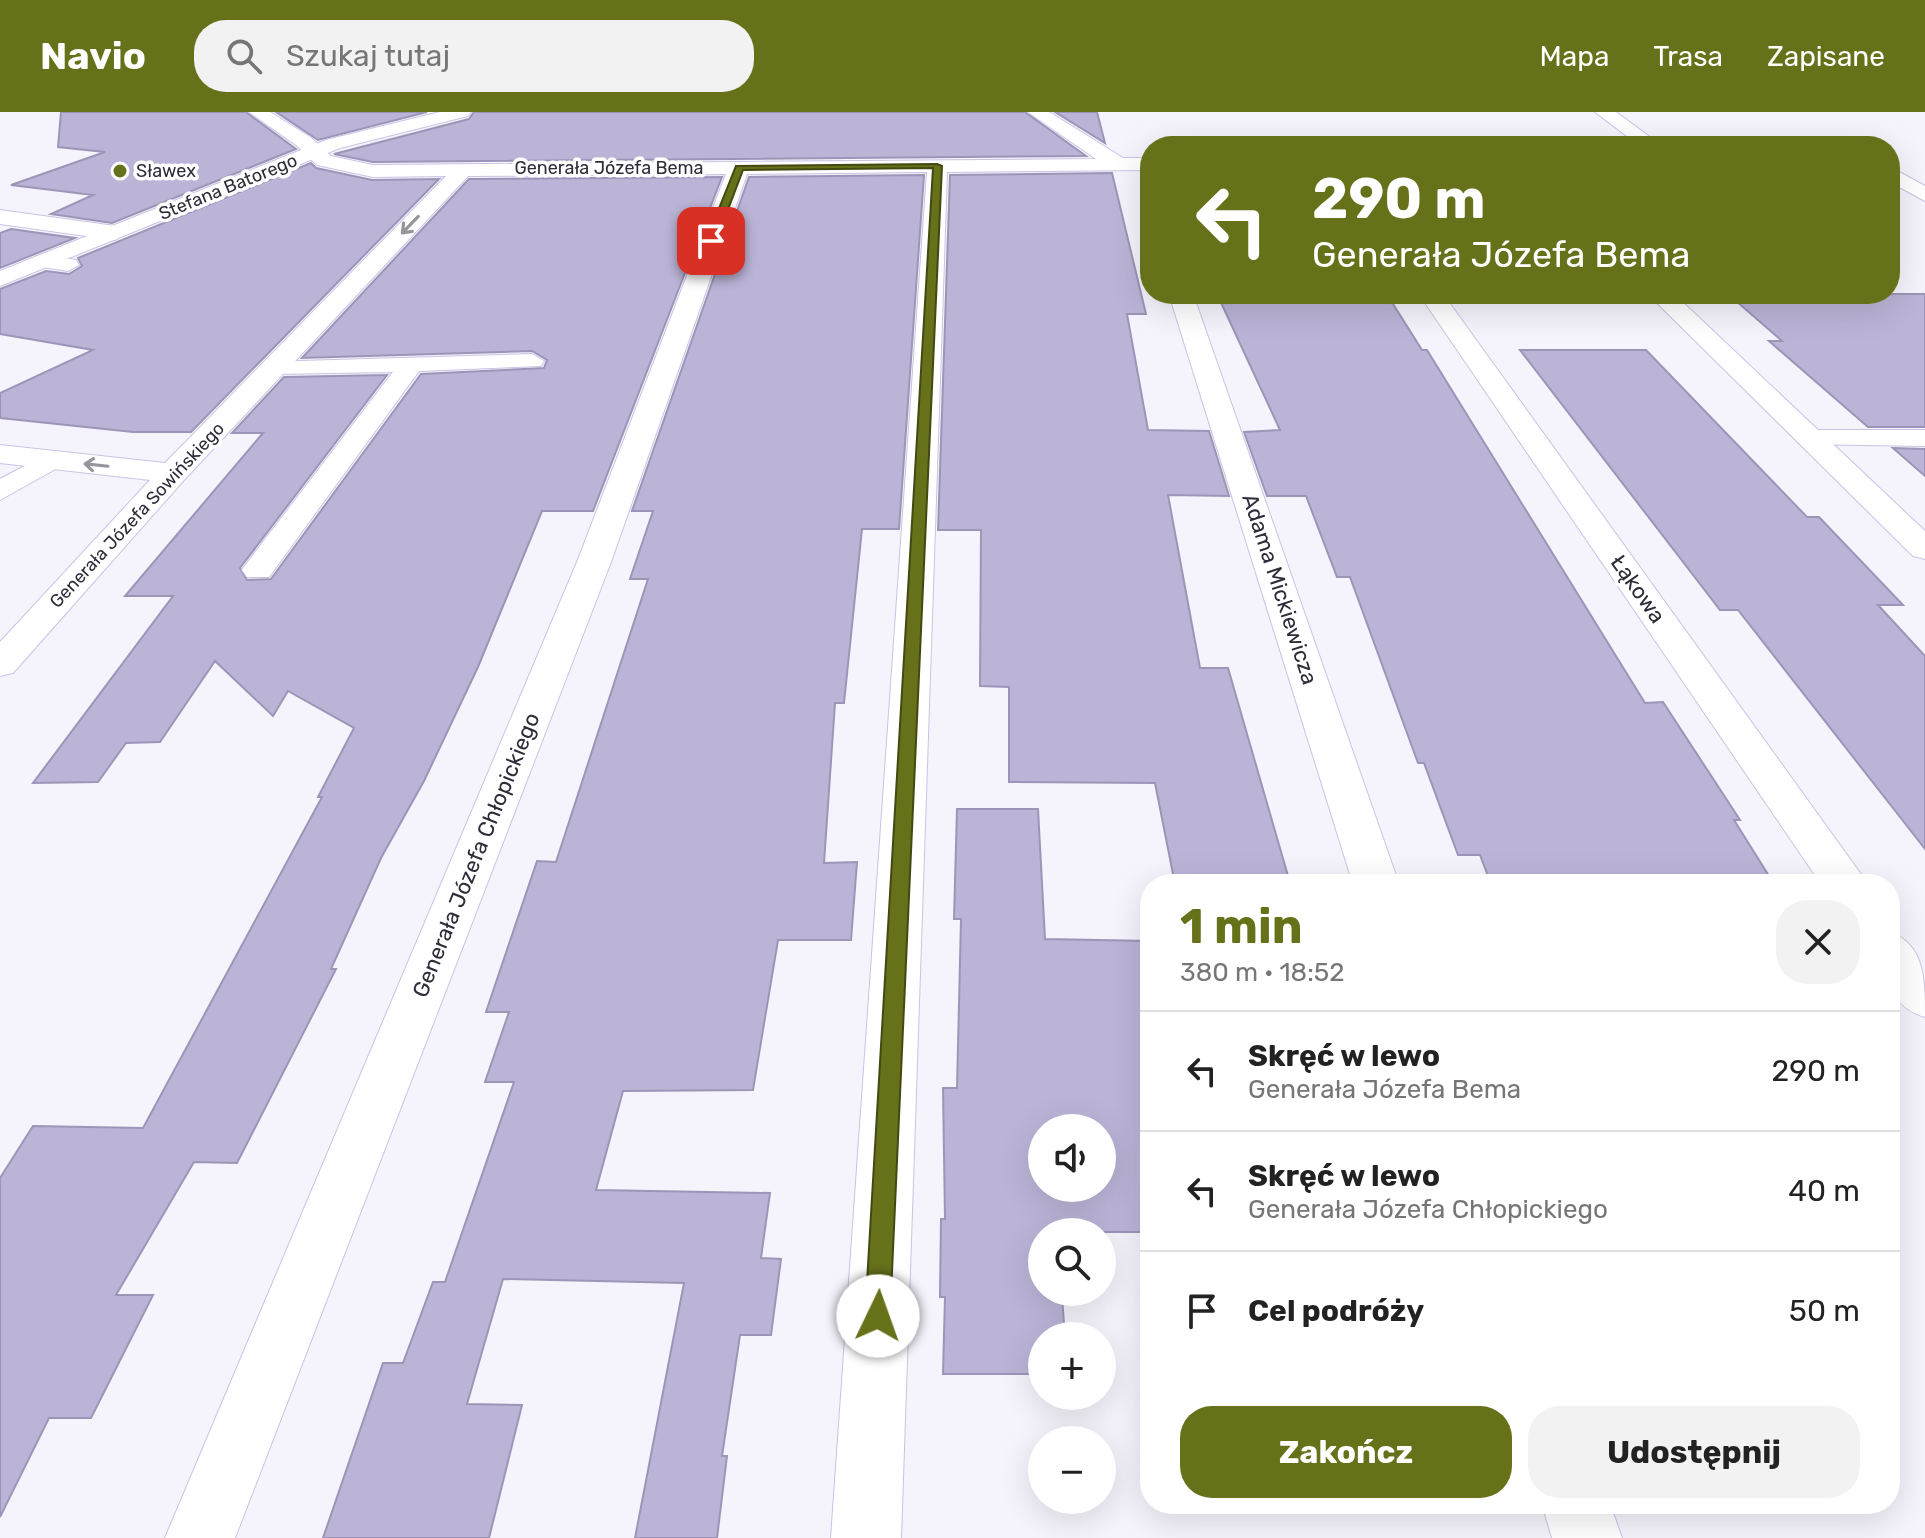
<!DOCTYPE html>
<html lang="pl">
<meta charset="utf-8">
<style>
body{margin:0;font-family:Rubik,sans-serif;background:#f2f2f2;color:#222;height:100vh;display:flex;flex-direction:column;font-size:30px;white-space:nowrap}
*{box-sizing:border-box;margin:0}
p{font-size:26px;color:#767676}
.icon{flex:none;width:44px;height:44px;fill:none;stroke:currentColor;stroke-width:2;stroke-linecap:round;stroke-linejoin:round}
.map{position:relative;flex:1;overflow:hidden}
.sheet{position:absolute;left:1140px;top:762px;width:760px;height:640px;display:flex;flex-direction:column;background:#fff;border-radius:32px;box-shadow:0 8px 32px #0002}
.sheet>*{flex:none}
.top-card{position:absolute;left:1140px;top:24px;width:760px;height:168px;border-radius:32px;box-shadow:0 8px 32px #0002;background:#67711a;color:#fff;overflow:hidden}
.controls{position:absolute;left:1028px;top:1002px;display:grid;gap:16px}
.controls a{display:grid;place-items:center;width:88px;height:88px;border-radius:50%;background:#fff;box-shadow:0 8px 32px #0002;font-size:40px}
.pin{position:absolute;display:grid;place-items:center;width:68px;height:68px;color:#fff;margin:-34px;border-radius:16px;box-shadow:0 4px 12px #0006}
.me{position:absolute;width:88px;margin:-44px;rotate:3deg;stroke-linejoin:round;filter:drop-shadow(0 0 6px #0008)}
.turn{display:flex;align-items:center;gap:28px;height:168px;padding:0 40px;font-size:36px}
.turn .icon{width:104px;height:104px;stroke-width:2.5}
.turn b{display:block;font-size:56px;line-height:68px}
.round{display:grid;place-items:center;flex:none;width:84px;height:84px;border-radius:32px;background:#f2f2f2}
.overview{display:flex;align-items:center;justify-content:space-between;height:136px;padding:0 40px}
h1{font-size:48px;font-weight:700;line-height:60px;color:#67711a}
.cta{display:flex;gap:16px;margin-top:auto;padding:16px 40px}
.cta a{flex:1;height:92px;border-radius:32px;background:#67711a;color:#fff;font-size:32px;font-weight:700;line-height:92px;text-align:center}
.cta a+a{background:#f2f2f2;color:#222}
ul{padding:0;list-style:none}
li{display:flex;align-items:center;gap:24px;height:120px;padding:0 40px;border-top:2px solid #e0e0e0}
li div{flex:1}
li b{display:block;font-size:30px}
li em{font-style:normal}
header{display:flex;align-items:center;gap:48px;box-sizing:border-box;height:112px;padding:0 40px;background:#67711a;color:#fff}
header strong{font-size:38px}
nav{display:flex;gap:44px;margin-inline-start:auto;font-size:28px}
.search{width:560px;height:72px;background:#f2f2f2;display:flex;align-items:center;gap:20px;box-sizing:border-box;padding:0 28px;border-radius:32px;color:#767676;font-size:30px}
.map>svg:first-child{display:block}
.building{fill:#bcb4d7;stroke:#9d95b7;stroke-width:2;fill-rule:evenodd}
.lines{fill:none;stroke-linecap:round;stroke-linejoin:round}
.service-casing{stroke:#cbc3e6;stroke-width:2}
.minor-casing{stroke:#cbc3e6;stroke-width:2}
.tertiary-casing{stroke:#cbc3e6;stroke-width:2}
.service{fill:#fff;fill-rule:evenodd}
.minor{fill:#fff;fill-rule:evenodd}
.tertiary{fill:#fff;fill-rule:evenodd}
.oneway{stroke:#97959c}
.route{fill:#67711a;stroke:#434911;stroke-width:2}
.poi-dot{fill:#67711a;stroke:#fff;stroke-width:3}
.labels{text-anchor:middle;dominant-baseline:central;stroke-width:7;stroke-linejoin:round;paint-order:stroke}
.far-street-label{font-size:18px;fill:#2f2b39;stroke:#fff}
.far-poi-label{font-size:18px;fill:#2f2b39;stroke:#fff;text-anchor:start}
.street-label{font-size:22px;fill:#2f2b39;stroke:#fff}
</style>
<header>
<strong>Navio</strong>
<div class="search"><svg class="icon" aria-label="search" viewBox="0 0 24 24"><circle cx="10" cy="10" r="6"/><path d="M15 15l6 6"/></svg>Szukaj tutaj</div>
<nav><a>Mapa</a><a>Trasa</a><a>Zapisane</a></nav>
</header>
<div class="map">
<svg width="1925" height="1426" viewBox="0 0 1925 1426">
<rect width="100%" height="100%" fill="#f5f3fb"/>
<g class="building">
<path d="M61,0H246L296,37L112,111L51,102L93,83L11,73L105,40L58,35Z"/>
<path d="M276,0H427L318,28Z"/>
<path d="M474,0H1025L1086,44L373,50L334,42L469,7Z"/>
<path d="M1055,0H1097L1105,31Z"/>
<path d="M311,51L316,56L372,68L439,67L191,320H133L0,306V281L93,238L0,222V177L46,159L69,162L82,154L78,146Z"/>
<path d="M1112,61L1146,202H1127L1148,318L1209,319L1229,384L1168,383L1200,556H1228L1288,764H1255L1256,772H1175L1155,671L1009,670V575L980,574L981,418H938L950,63Z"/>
<path d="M924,63L899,417H862L844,591H835L824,751L857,750L851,828H778L753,978L623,979L596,1078L770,1081L761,1146L781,1147L771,1223H740L722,1344H727L717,1426H635L684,1171L503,1167L467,1292L522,1293L489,1426H323L383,1251H403L433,1170H445L514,970H485L509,900H486L537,749L556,750L648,467H630L653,399H632L749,65Z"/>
<path d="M722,65L593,399H542L478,555L424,669L381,746L331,857H336L237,1051L194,1050L116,1183H153L91,1306H49L0,1405V1066L33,1014L143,1016L322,685H318L354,616L288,579L273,604L215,549L160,630L126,631L98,670L33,671L173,484H125L263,321H232L284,265L387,263L240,456L247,468L271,467L421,262L544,256L547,248L532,239L302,246L469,67Z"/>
<path d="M11,117L75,126L0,156V121Z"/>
<path d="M1217,182L1388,184L1422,238H1427L1645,591L1663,590L1740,708H1734L1774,772H1491L1480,743H1458L1424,651H1418L1350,465H1337L1306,384H1267L1244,320L1280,318Z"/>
<path d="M1728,182H1925V315H1868L1769,229H1782Z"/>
<path d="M1520,238H1646L1807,405H1819L1903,493H1878L1925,544V737L1738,498H1720Z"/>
<path d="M1893,336L1925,337V364Z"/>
<path d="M957,697H1038L1045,827L1150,829V1120H1042V1180H1073L1074,1185H1062L1065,1224H1042V1262H943L945,1185H940L941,1107H945L943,976H957L961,807H954ZM1042,1016H1102V1076H1042Z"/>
</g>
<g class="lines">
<g class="service-casing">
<g id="service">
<path d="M44,143L76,148L79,153L68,159L36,154L33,149L36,144Z"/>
<path d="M532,242L544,249L541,254L419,259L269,465H247L242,458L247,451L393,260L275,262L266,260L263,255L266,250Z"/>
<path d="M1812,318H1925V334L1802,332L1798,326L1802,320Z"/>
<path d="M51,340L61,342L65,348L61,354L0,388V367Z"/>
</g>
</g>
<g class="minor-casing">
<g id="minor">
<path d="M249,0H270L310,25L331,44L373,53L1096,47L1028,0H1049L1123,46H1150V58L947,60L901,1426H831L927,60L747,62L611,450L235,1426H165L577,450L726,62L468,64L184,368L13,561L0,564V530L150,368L0,351V333L165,351L446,64L373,65L317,53L296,33Z"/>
<path d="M1595,0H1616L1662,34H1640Z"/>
<path d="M1890,55L1925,74V89L1890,70Z"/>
<path d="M0,98L115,114L126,121L115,128L0,112Z"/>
<path d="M1169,182H1193L1399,772H1353Z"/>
<path d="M1419,182H1443L1868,772H1821Z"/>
<path d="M1648,182H1674L1925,419V447L1913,444Z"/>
<path d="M1890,820C1925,833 1925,868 1925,905C1882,892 1890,857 1890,820Z"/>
<path d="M1542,1392H1610L1622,1426H1552Z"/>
</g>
</g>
<g class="tertiary-casing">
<path id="tertiary" d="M440,0H471L468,4L340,36L0,174V159L326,28Z"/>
</g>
<use href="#service" class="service"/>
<use href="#minor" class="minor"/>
<use href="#tertiary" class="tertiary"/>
</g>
<defs><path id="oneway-shaft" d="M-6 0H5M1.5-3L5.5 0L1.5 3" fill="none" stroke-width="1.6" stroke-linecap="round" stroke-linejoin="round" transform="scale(2)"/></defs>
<g class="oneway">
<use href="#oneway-shaft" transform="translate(410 113) rotate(134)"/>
<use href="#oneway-shaft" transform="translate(96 353) rotate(-174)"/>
</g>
<path class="route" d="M937,52L942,54L890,1204L887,1212L878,1216L869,1212L865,1204L933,56L743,58L716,129L711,132L706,129L736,54Z"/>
<circle class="poi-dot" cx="120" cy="59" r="8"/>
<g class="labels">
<g class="far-street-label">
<text x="609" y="56">Generała Józefa Bema</text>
<text transform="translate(228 75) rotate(-22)">Stefana Batorego</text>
<text transform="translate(137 403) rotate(-47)">Generała Józefa Sowińskiego</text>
</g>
<g class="far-poi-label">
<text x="136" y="59">Sławex</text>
</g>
<g class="street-label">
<text transform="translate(1280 477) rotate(72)">Adama Mickiewicza</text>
<text transform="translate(1638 477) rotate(55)">Łąkowa</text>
<text transform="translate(476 743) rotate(-68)">Generała Józefa Chłopickiego</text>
</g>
</g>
</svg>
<div class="controls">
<a><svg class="icon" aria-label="sound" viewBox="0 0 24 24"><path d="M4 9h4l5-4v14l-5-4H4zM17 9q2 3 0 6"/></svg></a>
<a><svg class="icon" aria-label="search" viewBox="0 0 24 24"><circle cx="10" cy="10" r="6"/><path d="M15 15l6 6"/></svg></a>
<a>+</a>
<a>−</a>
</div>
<div class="pin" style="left:711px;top:129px;background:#d93025"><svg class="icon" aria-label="arrive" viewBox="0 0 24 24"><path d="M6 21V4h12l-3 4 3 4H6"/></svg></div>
<svg class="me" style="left:878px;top:1204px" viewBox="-20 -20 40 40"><circle r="19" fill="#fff"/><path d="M0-13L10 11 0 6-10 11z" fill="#67711a"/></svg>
<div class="top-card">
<div class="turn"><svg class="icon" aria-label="left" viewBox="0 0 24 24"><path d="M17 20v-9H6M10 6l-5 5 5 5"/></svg><div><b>290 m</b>Generała Józefa Bema</div></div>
</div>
<section class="sheet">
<div class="overview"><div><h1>1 min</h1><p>380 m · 18:52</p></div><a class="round"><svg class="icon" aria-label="close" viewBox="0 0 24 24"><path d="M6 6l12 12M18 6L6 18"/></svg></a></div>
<ul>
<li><svg class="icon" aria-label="left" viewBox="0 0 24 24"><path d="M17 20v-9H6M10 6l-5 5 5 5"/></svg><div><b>Skręć w lewo</b><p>Generała Józefa Bema</p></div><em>290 m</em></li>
<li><svg class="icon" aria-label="left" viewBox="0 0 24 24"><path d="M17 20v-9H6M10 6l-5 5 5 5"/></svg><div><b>Skręć w lewo</b><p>Generała Józefa Chłopickiego</p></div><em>40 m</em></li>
<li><svg class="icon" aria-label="arrive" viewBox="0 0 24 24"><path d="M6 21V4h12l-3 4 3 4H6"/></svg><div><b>Cel podróży</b></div><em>50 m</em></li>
</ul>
<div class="cta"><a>Zakończ</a><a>Udostępnij</a></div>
</section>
</div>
